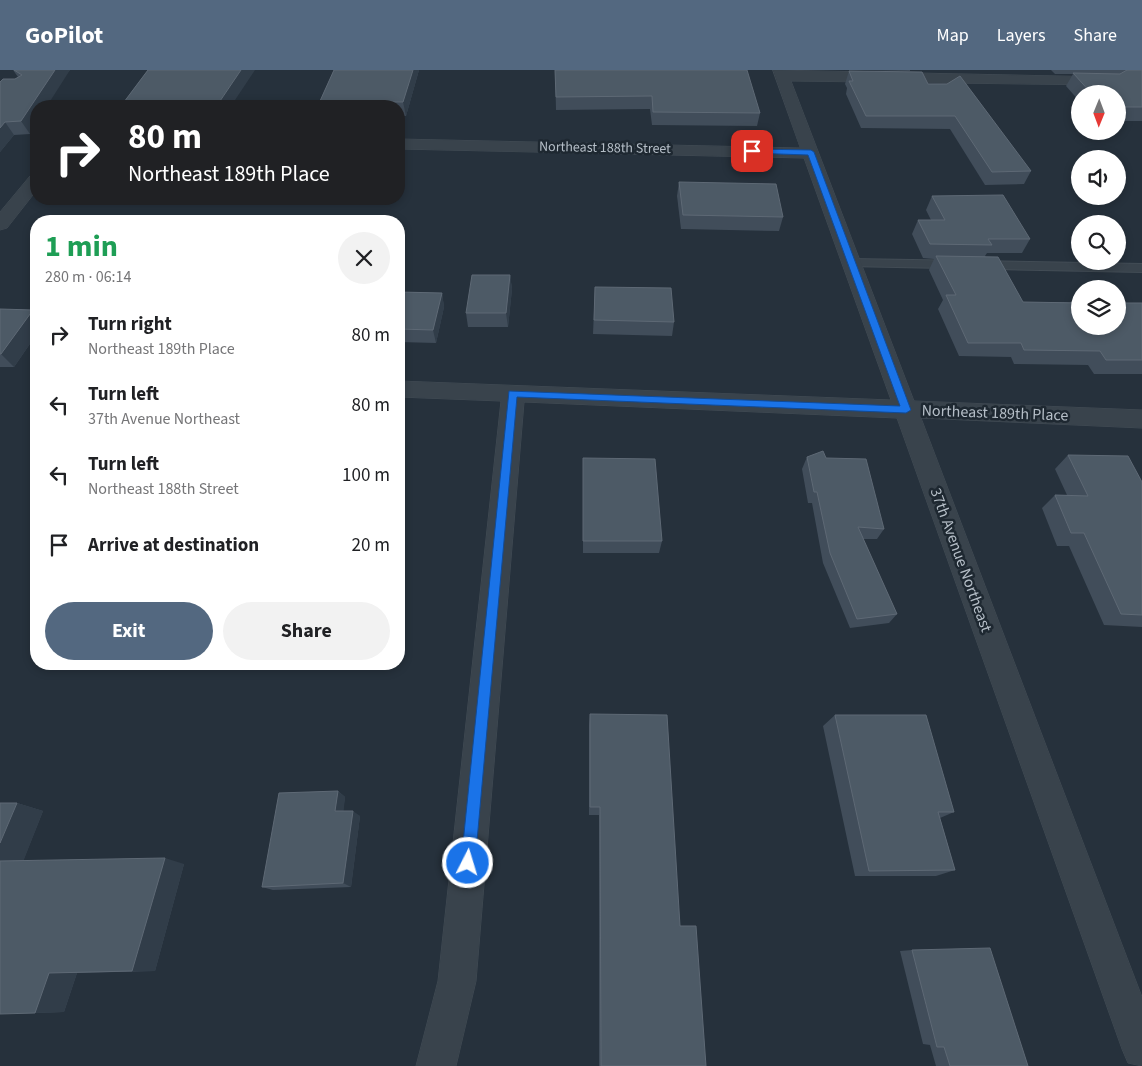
<!DOCTYPE html>
<meta charset="utf-8">
<style>
body{margin:0;font-family:"Source Sans 3",sans-serif;background:#f2f2f2;color:#202124;height:100vh;display:flex;flex-direction:column;font-size:19px;white-space:nowrap}
*{box-sizing:border-box;margin:0}
p{font-size:16px;color:#757577}
.icon{flex:none;width:28px;height:28px;fill:none;stroke:currentColor;stroke-width:2;stroke-linecap:round;stroke-linejoin:round}
.map{position:relative;flex:1;overflow:hidden}
.drawer{position:absolute;left:30px;top:145px;width:375px;height:455px;display:flex;flex-direction:column;background:#fff;border-radius:20px;box-shadow:0 2px 8px #0003}
.drawer>*{flex:none}
.hud{position:absolute;left:30px;top:30px;width:375px;height:105px;border-radius:20px;box-shadow:0 2px 8px #0003;background:#202124;color:#fff;overflow:hidden}
.needle{width:32px;rotate:181deg}
.tools{position:absolute;left:1071px;top:15px;display:grid;gap:10px}
.tools a{display:grid;place-items:center;width:55px;height:55px;border-radius:50%;background:#fff;box-shadow:0 2px 8px #0003;font-size:25px}
.pin{position:absolute;display:grid;place-items:center;width:42px;height:42px;color:#fff;margin:-21px;border-radius:10px;box-shadow:0 2px 8px #0006}
.me{position:absolute;width:55px;margin:-28px;rotate:5deg;stroke-linejoin:round;filter:drop-shadow(0 0 4px #0008)}
.turn{display:flex;align-items:center;gap:18px;height:105px;padding:0 15px;font-size:22px}
.turn .icon{width:65px;height:65px;stroke-width:2.5}
.turn b{display:block;font-size:35px;line-height:42px}
.round{display:grid;place-items:center;flex:none;width:52px;height:52px;border-radius:26px;background:#f2f2f2}
.headline{display:flex;align-items:center;justify-content:space-between;height:85px;padding:0 15px}
h1{font-size:30px;font-weight:700;line-height:38px;color:#1e9e55}
.primary-button{display:flex;gap:10px;margin-top:auto;padding:10px 15px}
.primary-button a{flex:1;height:58px;border-radius:30px;background:#536880;color:#fff;font-size:20px;font-weight:700;line-height:58px;text-align:center}
.primary-button a+a{background:#f2f2f2;color:#202124}
ul{padding:0;list-style:none}
li{display:flex;align-items:center;gap:15px;height:70px;padding:0 15px}
li div{flex:1}
li b{display:block;font-size:19px}
li em{font-style:normal}
header{display:flex;align-items:center;gap:30px;box-sizing:border-box;height:70px;padding:0 25px;background:#536880;color:#fff}
header strong{font-size:24px}
nav{display:flex;gap:28px;margin-inline-start:auto;font-size:18px}
.map>svg:first-child{display:block}
.lines{fill:none;stroke-linecap:round;stroke-linejoin:round}
.lane-casing{stroke:#424c55;stroke-width:2}
.street-casing{stroke:#424c55;stroke-width:1}
.lane{fill:#39434c;fill-rule:evenodd}
.street{fill:#39434c;fill-rule:evenodd}
.wall{fill:#414d5a}
.shaded-wall{fill:#313d49}
.building{fill:#4d5a66;stroke:#5e6975}
.route{fill:#1a73e8;stroke:#114b97}
.labels{text-anchor:middle;dominant-baseline:central;stroke-width:5;stroke-linejoin:round;paint-order:stroke}
.far-street-label{font-size:14px;fill:#b5bec7;stroke:#1e2831}
.street-label{font-size:16px;fill:#b5bec7;stroke:#1e2831}
</style>
<header>
<strong>GoPilot</strong>
<nav><a>Map</a><a>Layers</a><a>Share</a></nav>
</header>
<div class="map">
<svg width="1142" height="996" viewBox="0 0 1142 996">
<rect width="100%" height="100%" fill="#26313c"/>
<g class="lines">
<g class="lane-casing">
<path id="lane" d="M852,189L1142,194V202L847,196L845,193L847,190Z"/>
</g>
<g class="street-casing">
<g id="street">
<path d="M773,0L1106,7L1113,11L1106,15L791,11L914,331L1142,340V358L921,348L1142,927V996L1128,993L1122,979L897,348L524,332L476,911L456,996H416L438,911L501,331L399,327V311L891,330L804,88L399,79V69L800,78Z"/>
<path d="M36,105V121L7,158L0,160V142L30,106Z"/>
</g>
</g>
<use href="#lane" class="lane"/>
<use href="#street" class="street"/>
</g>
<g class="wall">
<path d="M13,0H70L36,36V54L30,64L14,65L0,82V12L15,9L18,7Z"/>
<path d="M148,0L231,36H121Z"/>
<path d="M334,0H419L406,46H399V36H322L320,31Z"/>
<path d="M555,0L760,43L757,56L652,55L650,39L556,40Z"/>
<path d="M864,0H910V1Z"/>
<path d="M1051,0H1142V51H1118V24H1080V32L1066,16L1073,4H1055Z"/>
<path d="M849,1L928,14L1031,101L1024,114L985,115L950,59L861,58L846,24L847,18L845,14Z"/>
<path d="M679,112L783,147L779,161L681,159L677,126Z"/>
<path d="M932,126L1030,169L1022,183H987L985,186L1023,232L1142,233V304H1094L1088,295L1014,294L1011,287L959,286L938,239L943,230L929,200L934,189L923,188L912,164L918,150H931L926,140Z"/>
<path d="M510,205L512,219L508,257H468L466,243Z"/>
<path d="M595,217L674,252L672,266L593,264Z"/>
<path d="M399,222L442,223L444,237L436,273L399,272Z"/>
<path d="M0,239L33,240L36,244V265L14,297H0Z"/>
<path d="M1068,385L1142,412V557L1104,555L1069,476H1057L1042,438L1055,425H1067L1055,399Z"/>
<path d="M807,387L826,388L884,459L877,469H863L897,544L889,553L850,558L823,493L812,433H808L802,399Z"/>
<path d="M583,401L662,471L659,483H583Z"/>
<path d="M590,644L680,856L706,996H599V745H589V655Z"/>
<path d="M835,645L954,742L940,748L955,800L936,806H855L823,656Z"/>
<path d="M338,721L345,727L343,741L360,746L351,817L273,820L262,817Z"/>
<path d="M17,733L43,741L23,791L184,794L155,901L77,903L64,942L35,943Z"/>
<path d="M912,880L1028,996H936L930,975L923,974L900,881Z"/>
</g>
<g class="shaded-wall">
<path d="M55,0H70L47,36H36V54L30,64L21,51Z"/>
<path d="M241,0H255L231,36H219L218,34Z"/>
<path d="M413,0H419L406,46L403,32Z"/>
<path d="M5,52L14,65L0,82V58Z"/>
<path d="M510,205L512,219L508,257L506,243Z"/>
<path d="M442,223L444,237L436,273L433,260Z"/>
<path d="M33,240L36,244V265L14,297L1,284Z"/>
<path d="M338,721L345,727L343,747L335,741Z"/>
<path d="M17,733L43,741L21,797L0,793V773Z"/>
<path d="M353,741L360,746L351,817L343,813Z"/>
<path d="M165,788L184,794L155,901H132Z"/>
<path d="M49,903H77L64,942L35,943Z"/>
</g>
<g class="building">
<path d="M14,0H55L21,51L5,52L0,58V12L3,9H15L22,5Z"/>
<path d="M148,0H241L218,34H213L212,36H121Z"/>
<path d="M334,0H413L403,32L320,31Z"/>
<path d="M555,0H747L760,43L653,42L652,26L556,27Z"/>
<path d="M1127,0H1142V37H1118V24H1092L1073,3L1120,4Z"/>
<path d="M849,1L922,2L928,14H947L960,6L1031,101L992,102L955,46H866L849,11H853Z"/>
<path d="M679,112L776,114L783,147L683,145Z"/>
<path d="M1003,125L1030,169H988L992,175L930,174L918,150H945L932,126Z"/>
<path d="M936,186L998,187L1023,232L1080,233V256H1118V233H1142V290H1106L1100,281L1024,280L1021,273H968L946,225H956Z"/>
<path d="M472,205H510L506,243H466Z"/>
<path d="M595,217L671,218L674,252L594,250Z"/>
<path d="M399,222L442,223L433,260L399,259Z"/>
<path d="M0,239L33,240L1,284H0Z"/>
<path d="M823,381L826,388L866,389L884,459L858,457L897,544L857,549L830,483L817,422H814L807,387Z"/>
<path d="M1068,385L1128,386L1142,412V545L1121,544L1084,463H1071L1055,425L1088,426Z"/>
<path d="M583,388L655,389L662,471H583Z"/>
<path d="M590,644L667,645L680,856H696L706,996H601L600,737H590Z"/>
<path d="M835,645H926L954,742H938L955,800L869,801Z"/>
<path d="M338,721L335,741H353L343,813L262,817L279,723Z"/>
<path d="M0,733H17L0,773Z"/>
<path d="M165,788L132,901L49,903L35,943L0,944V791Z"/>
<path d="M990,878L1028,996H950L944,977H937L912,880Z"/>
</g>
<path class="route" d="M752,79L811,80L814,82L911,340L906,343L517,327L475,793L473,799L468,801L463,799L461,793L509,321L900,336L808,85L750,83Z"/>
<g class="labels">
<g class="far-street-label">
<text transform="translate(605 78) rotate(1)">Northeast 188th Street</text>
</g>
<g class="street-label">
<text transform="translate(995 343) rotate(2)">Northeast 189th Place</text>
<text transform="translate(961 490) rotate(70)">37th Avenue Northeast</text>
</g>
</g>
</svg>
<div class="tools">
<a><svg class="needle" viewBox="-14 -14 28 28"><path d="M0-13l5 13h-10z" fill="#e53935"/><path d="M0 13l5-13h-10z" fill="#757577"/></svg></a>
<a><svg class="icon" aria-label="sound" viewBox="0 0 24 24"><path d="M4 9h4l5-4v14l-5-4H4zM17 9q2 3 0 6"/></svg></a>
<a><svg class="icon" aria-label="search" viewBox="0 0 24 24"><circle cx="10" cy="10" r="6"/><path d="M15 15l6 6"/></svg></a>
<a><svg class="icon" aria-label="layers" viewBox="0 0 24 24"><path d="M12 4l9 5-9 5-9-5zM3 14l9 5 9-5"/></svg></a>
</div>
<div class="pin" style="left:752px;top:81px;background:#d93025"><svg class="icon" aria-label="arrive" viewBox="0 0 24 24"><path d="M6 21V4h12l-3 4 3 4H6"/></svg></div>
<svg class="me" style="left:468px;top:793px" viewBox="-20 -20 40 40"><circle r="17" fill="#1a73e8" stroke="#fff" stroke-width="3"/><path d="M0-11L8 9 0 5-8 9z" fill="#fff"/></svg>
<div class="hud">
<div class="turn"><svg class="icon" aria-label="right" viewBox="0 0 24 24"><path d="M7 20v-9h11M14 6l5 5-5 5"/></svg><div><b>80 m</b>Northeast 189th Place</div></div>
</div>
<section class="drawer">
<div class="headline"><div><h1>1 min</h1><p>280 m · 06:14</p></div><a class="round"><svg class="icon" aria-label="close" viewBox="0 0 24 24"><path d="M6 6l12 12M18 6L6 18"/></svg></a></div>
<ul>
<li><svg class="icon" aria-label="right" viewBox="0 0 24 24"><path d="M7 20v-9h11M14 6l5 5-5 5"/></svg><div><b>Turn right</b><p>Northeast 189th Place</p></div><em>80 m</em></li>
<li><svg class="icon" aria-label="left" viewBox="0 0 24 24"><path d="M17 20v-9H6M10 6l-5 5 5 5"/></svg><div><b>Turn left</b><p>37th Avenue Northeast</p></div><em>80 m</em></li>
<li><svg class="icon" aria-label="left" viewBox="0 0 24 24"><path d="M17 20v-9H6M10 6l-5 5 5 5"/></svg><div><b>Turn left</b><p>Northeast 188th Street</p></div><em>100 m</em></li>
<li><svg class="icon" aria-label="arrive" viewBox="0 0 24 24"><path d="M6 21V4h12l-3 4 3 4H6"/></svg><div><b>Arrive at destination</b></div><em>20 m</em></li>
</ul>
<div class="primary-button"><a>Exit</a><a>Share</a></div>
</section>
</div>
